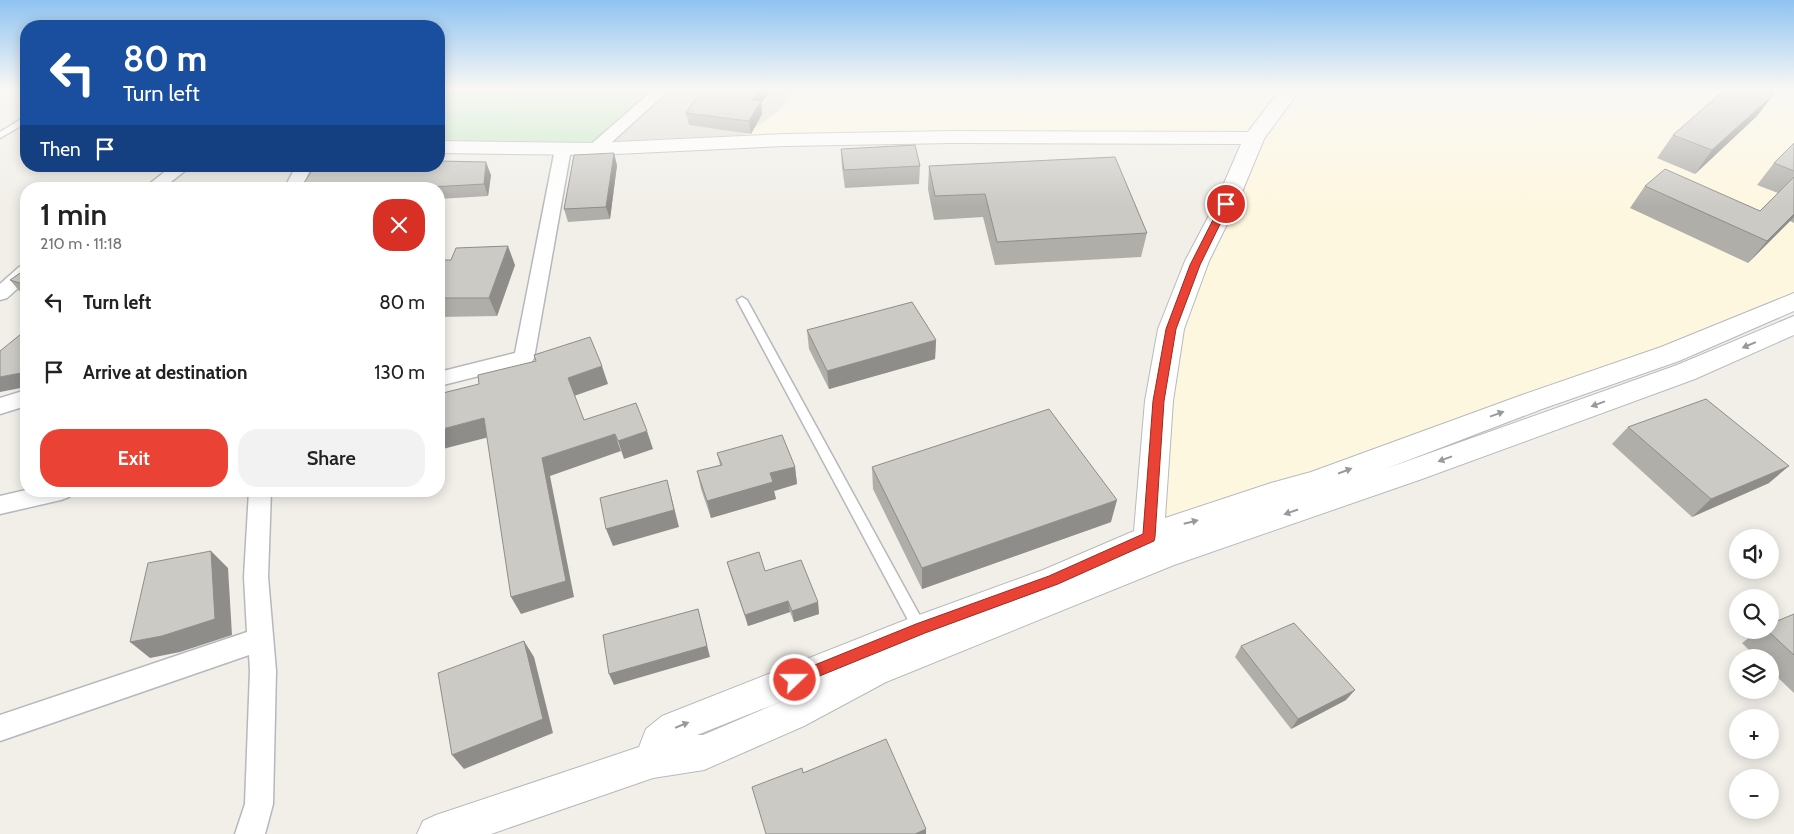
<!DOCTYPE html>
<meta charset="utf-8">
<style>
body{margin:0;font-family:Cabin,sans-serif;background:#f2f2f2;color:#222;height:100vh;display:flex;flex-direction:column;font-size:19px;white-space:nowrap}
*{box-sizing:border-box;margin:0}
p{font-size:16px;color:#767676}
.icon{flex:none;width:28px;height:28px;fill:none;stroke:currentColor;stroke-width:2;stroke-linecap:round;stroke-linejoin:round}
.map{position:relative;flex:1;overflow:hidden}
.side{position:absolute;left:20px;top:182px;width:425px;height:315px;display:flex;flex-direction:column;background:#fff;border-radius:20px;box-shadow:0 2px 12px #0003}
.side>*{flex:none}
.hud{position:absolute;left:20px;top:20px;width:425px;height:152px;border-radius:20px;box-shadow:0 2px 12px #0003;background:#1a4fa0;color:#fff;overflow:hidden}
.fabs{position:absolute;left:1729px;top:529px;display:grid;gap:10px}
.fabs a{display:grid;place-items:center;width:50px;height:50px;border-radius:50%;background:#fff;box-shadow:0 2px 12px #0003;font-size:25px}
.pin{position:absolute;display:grid;place-items:center;width:42px;height:42px;color:#fff;margin:-21px;border:2px solid #fff;border-radius:50%;box-shadow:0 1px 5px #0007}
.me{position:absolute;width:55px;margin:-28px;rotate:68deg;stroke-linejoin:round;filter:drop-shadow(0 0 4px #0008)}
.turn{display:flex;align-items:center;gap:18px;height:105px;padding:0 20px;font-size:22px}
.turn .icon{width:65px;height:65px;stroke-width:2.5}
.turn b{display:block;font-size:35px;line-height:42px}
.then{display:flex;align-items:center;height:48px;padding:0 20px;background:#0003;gap:10px;font-size:19px}
.round{display:grid;place-items:center;flex:none;width:52px;height:52px;border-radius:20px;background:#f2f2f2}
.summary{display:flex;align-items:center;justify-content:space-between;height:85px;padding:0 20px}
h1{font-size:30px;font-weight:600;line-height:38px}
.cta{display:flex;gap:10px;margin-top:auto;padding:10px 20px}
.cta a{flex:1;height:58px;border-radius:20px;background:#ea4335;color:#fff;font-size:20px;font-weight:600;line-height:58px;text-align:center}
.cta a+a{background:#f2f2f2;color:#222}
ul{padding:0;list-style:none}
li{display:flex;align-items:center;gap:15px;height:70px;padding:0 20px}
li div{flex:1}
li b{display:block;font-size:19px}
li em{font-style:normal}
.map>svg:first-child{display:block}
.commercial{fill:#fef7e0}
.education{fill:#e1ded6}
.green{fill:#c5e8c5}
.lines{fill:none;stroke-linecap:round;stroke-linejoin:round}
.lane-casing{stroke:#b5b8bc;stroke-width:3}
.street-casing{stroke:#b5b8bc;stroke-width:3}
.secondary-casing{stroke:#b6babf;stroke-width:2}
.lane{fill:#fff;fill-rule:evenodd}
.street{fill:#fff;fill-rule:evenodd}
.secondary{fill:#fff;fill-rule:evenodd}
.wall{fill:#afaea9}
.shaded-wall{fill:#8f8d8a}
.building{fill:#cccac5;stroke:#8f8d8a}
.oneway{fill:#979a9d}
.route{fill:#ea4335;stroke:#982c22}
</style>
<div class="map">
<svg width="1794" height="834" viewBox="0 0 1794 834">
<rect width="100%" height="100%" fill="#f1efe8"/>
<g class="commercial">
<path d="M789,90H1277L1243,135L726,139Z"/>
<path d="M1300,90H1794V310L1161,539L1169,400L1178,341L1207,262L1265,136Z"/>
</g>
<path class="education" d="M439,90H794L778,112L740,138L601,145L439,143Z"/>
<path class="green" d="M439,90H615L646,97L601,144L439,139Z"/>
<g class="lines">
<g class="lane-casing">
<g id="lane">
<path d="M23,118H26V123L0,138V132Z"/>
<path d="M742,297L747,300L925,625L927,629L925,633L920,635L915,633L737,300Z"/>
</g>
</g>
<g class="street-casing">
<g id="street">
<path d="M653,90H669L601,152H589L587,149L589,146Z"/>
<path d="M563,144L569,146L571,149L534,358L531,363L439,386V372L515,353L555,149L557,146Z"/>
<path d="M172,166H191L162,189H143Z"/>
<path d="M296,166H312L301,189H284Z"/>
<path d="M26,265V281L7,298L0,300V284L19,267Z"/>
<path d="M26,390V406L0,414V398Z"/>
<path d="M26,490V491H72L69,497L61,500L0,514V496Z"/>
<path d="M249,491H271L268,577L276,671L273,804L265,834H235L245,804L250,671L249,655L0,741V715L247,632L244,577Z"/>
</g>
</g>
<g class="secondary-casing">
<path id="secondary" d="M1280,90H1300L1264,139L1237,204L1209,261L1184,329L1173,401L1165,518L1271,483L1311,472L1522,395L1661,347L1794,293V311L1679,361L1542,409L1385,469L1677,365L1794,316V335L1695,379L1422,479L1174,565L886,682L804,726L704,770L653,778L491,834H417L423,821L436,815L639,747L646,729L662,716L908,619L1043,570L1134,531L1145,401L1158,329L1185,261L1215,204L1241,144L952,143L785,146L595,155L439,153V141L595,143L785,134L952,131L1248,132ZM785,700L703,735H697Z"/>
</g>
<use href="#lane" class="lane"/>
<use href="#street" class="street"/>
<use href="#secondary" class="secondary"/>
</g>
<g class="wall">
<path d="M702,90H771L761,103L762,114L751,134L689,125L686,113Z"/>
<path d="M1089,90H1140L1090,91Z"/>
<path d="M1757,116L1695,174L1657,158L1673,135Z"/>
<path d="M1794,143V223L1790,221L1748,263L1630,208L1645,186L1760,211L1778,193L1757,185L1774,163Z"/>
<path d="M841,149L920,166L919,184L845,188L842,167Z"/>
<path d="M617,165L610,219L568,222L564,209Z"/>
<path d="M929,166L1147,233L1141,257L995,265L983,217L934,220L928,189Z"/>
<path d="M491,175L488,196L439,199V189H300Z"/>
<path d="M439,260L515,265L497,316L439,317Z"/>
<path d="M26,269V294L21,293L10,280Z"/>
<path d="M807,330L936,340L935,359L829,389L809,349Z"/>
<path d="M1628,427L1769,483L1692,517L1612,444Z"/>
<path d="M717,453L795,467L797,484L774,491L776,499L711,518L701,489L697,471L720,465Z"/>
<path d="M872,467L1111,522L922,589L873,489Z"/>
<path d="M727,562L765,571L818,602L819,614L794,622L790,612L748,626L730,573Z"/>
<path d="M1794,614V693L1770,670V658H1757L1742,643L1759,630H1770Z"/>
<path d="M1241,646L1346,700L1291,729L1235,657Z"/>
</g>
<g class="shaded-wall">
<path d="M760,90H771L761,103L762,114L751,134L749,121L752,100Z"/>
<path d="M1774,94L1757,116L1695,174L1712,150Z"/>
<path d="M614,153L617,165L610,219L606,207Z"/>
<path d="M486,162L491,175L488,196L484,184Z"/>
<path d="M1794,214V217L1748,263L1767,241Z"/>
<path d="M508,246L515,265L497,316L489,298Z"/>
<path d="M936,340L935,359L829,389L827,371Z"/>
<path d="M602,366L608,384L574,396L568,378Z"/>
<path d="M26,372V387L0,392V377Z"/>
<path d="M484,418L493,436L439,450V430Z"/>
<path d="M647,431L653,449L624,459L618,441Z"/>
<path d="M615,434L621,451L550,476L574,597L521,614L511,597L542,458Z"/>
<path d="M1789,466L1769,483L1692,517L1711,499Z"/>
<path d="M795,467L797,484L774,491L776,499L711,518L707,501L770,473Z"/>
<path d="M667,480L679,527L613,546L606,529Z"/>
<path d="M1117,500L1111,522L922,589V568Z"/>
<path d="M211,551L228,568L232,635L180,652L150,658L130,642Z"/>
<path d="M788,601L790,612L748,626L745,615Z"/>
<path d="M818,602L819,614L794,622L792,611Z"/>
<path d="M698,609L710,657L614,685L609,674Z"/>
<path d="M524,641L534,657L553,733L464,769L452,755Z"/>
<path d="M1355,690L1346,700L1291,729L1298,719Z"/>
<path d="M926,829V834H915Z"/>
</g>
<g class="building">
<path d="M702,90H760L752,100L761,101L749,121L686,113Z"/>
<path d="M1724,90H1764L1774,94L1712,150L1673,135Z"/>
<path d="M1794,143V171L1774,163Z"/>
<path d="M915,145L920,166L844,170L841,149Z"/>
<path d="M614,153L606,207L564,209L574,155Z"/>
<path d="M1115,157L1147,233L997,242L985,194L935,196L929,166Z"/>
<path d="M439,161L486,162L484,184L398,189H300L315,166H439Z"/>
<path d="M1665,169L1760,211L1794,177V214L1767,241L1645,186Z"/>
<path d="M508,246L489,298H439V260H451L456,248Z"/>
<path d="M26,269V285L10,280Z"/>
<path d="M912,302L936,340L827,371L807,330Z"/>
<path d="M26,330V372L0,377V351Z"/>
<path d="M590,337L602,366L568,378L584,420L636,403L647,431L618,441L615,434L542,458L566,581L511,597L484,418L439,430V394L479,384L478,375L536,361L534,355Z"/>
<path d="M1706,399L1789,466L1711,499L1628,427Z"/>
<path d="M1049,409L1117,500L922,568L872,467Z"/>
<path d="M782,435L795,467L770,473L773,482L707,501L697,471L722,465L717,453Z"/>
<path d="M667,480L674,510L606,529L600,498Z"/>
<path d="M211,551L215,619L162,636L130,642L148,563Z"/>
<path d="M759,552L765,571L801,560L818,602L792,611L788,601L745,615L727,562Z"/>
<path d="M698,609L707,646L609,674L603,635Z"/>
<path d="M1794,614V655L1767,630H1770V624Z"/>
<path d="M1294,623L1355,690L1298,719L1241,646Z"/>
<path d="M524,641L543,719L452,755L438,673Z"/>
<path d="M886,739L926,829L915,834H766L752,787L802,768L803,773Z"/>
</g>
<defs><path id="oneway-solid" d="M-6-.8H1V-3.2L6.5 0L1 3.2V.8H-6Z" transform="scale(1.25)"/></defs>
<g class="oneway">
<use href="#oneway-solid" transform="translate(1749 345) rotate(157)"/>
<use href="#oneway-solid" transform="translate(1598 404) rotate(160)"/>
<use href="#oneway-solid" transform="translate(1497 414) rotate(-20)"/>
<use href="#oneway-solid" transform="translate(1445 459) rotate(160)"/>
<use href="#oneway-solid" transform="translate(1345 471) rotate(-21)"/>
<use href="#oneway-solid" transform="translate(1291 512) rotate(161)"/>
<use href="#oneway-solid" transform="translate(1191 522) rotate(-14)"/>
<use href="#oneway-solid" transform="translate(682 725) rotate(-22)"/>
</g>
<linearGradient id="sky" x2="0" y2="1"><stop stop-color="#8fc3f1"/><stop offset="0.43" stop-color="#f9f8f5"/><stop offset="1" stop-color="#f9f8f5" stop-opacity="0"/></linearGradient>
<rect width="1794" height="207" fill="url(#sky)"/>
<path class="route" d="M1226,201L1230,204L1200,265L1176,329L1164,401L1155,537L1154,541L1058,584L925,633L795,686L790,685L788,680L790,675L916,624L1049,576L1143,534L1153,401L1166,329L1190,265L1221,204Z"/>
</svg>
<div class="fabs">
<a><svg class="icon" aria-label="sound" viewBox="0 0 24 24"><path d="M4 9h4l5-4v14l-5-4H4zM17 9q2 3 0 6"/></svg></a>
<a><svg class="icon" aria-label="search" viewBox="0 0 24 24"><circle cx="10" cy="10" r="6"/><path d="M15 15l6 6"/></svg></a>
<a><svg class="icon" aria-label="layers" viewBox="0 0 24 24"><path d="M12 4l9 5-9 5-9-5zM3 14l9 5 9-5"/></svg></a>
<a>+</a>
<a>−</a>
</div>
<div class="pin" style="left:1226px;top:204px;background:#d93025"><svg class="icon" aria-label="arrive" viewBox="0 0 24 24"><path d="M6 21V4h12l-3 4 3 4H6"/></svg></div>
<svg class="me" style="left:795px;top:680px" viewBox="-20 -20 40 40"><circle r="17" fill="#ea4335" stroke="#fff" stroke-width="3"/><path d="M0-11L8 9 0 5-8 9z" fill="#fff"/></svg>
<div class="hud">
<div class="turn"><svg class="icon" aria-label="left" viewBox="0 0 24 24"><path d="M17 20v-9H6M10 6l-5 5 5 5"/></svg><div><b>80 m</b>Turn left</div></div>
<div class="then">Then<svg class="icon" aria-label="arrive" viewBox="0 0 24 24"><path d="M6 21V4h12l-3 4 3 4H6"/></svg></div>
</div>
<section class="side">
<div class="summary"><div><h1>1 min</h1><p>210 m · 11:18</p></div><a class="round" style="background:#d93025;color:#fff"><svg class="icon" aria-label="close" viewBox="0 0 24 24"><path d="M6 6l12 12M18 6L6 18"/></svg></a></div>
<ul>
<li><svg class="icon" aria-label="left" viewBox="0 0 24 24"><path d="M17 20v-9H6M10 6l-5 5 5 5"/></svg><div><b>Turn left</b></div><em>80 m</em></li>
<li><svg class="icon" aria-label="arrive" viewBox="0 0 24 24"><path d="M6 21V4h12l-3 4 3 4H6"/></svg><div><b>Arrive at destination</b></div><em>130 m</em></li>
</ul>
<div class="cta"><a>Exit</a><a>Share</a></div>
</section>
</div>
